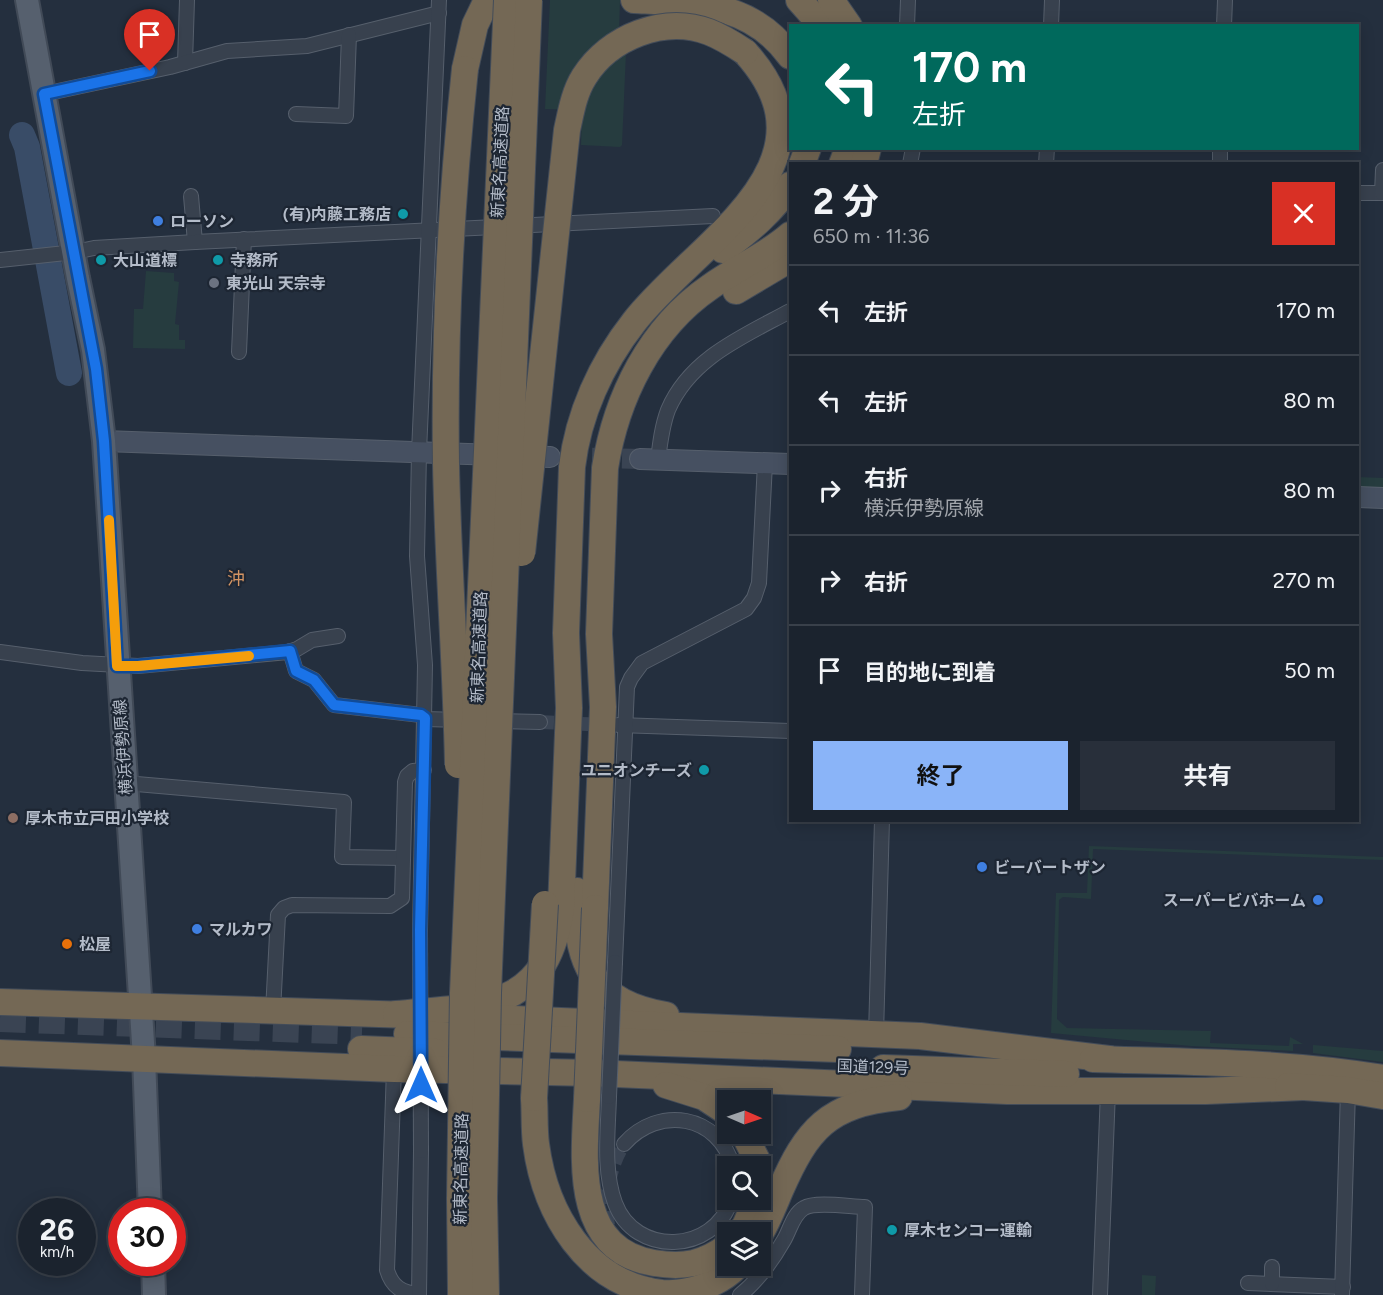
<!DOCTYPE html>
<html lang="ja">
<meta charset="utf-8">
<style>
body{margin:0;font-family:Figtree,"Noto Sans JP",sans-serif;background:#282f3a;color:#f1f3f6;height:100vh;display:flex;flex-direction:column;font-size:22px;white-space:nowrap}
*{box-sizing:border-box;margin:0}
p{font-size:20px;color:#a0a4aa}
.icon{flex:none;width:33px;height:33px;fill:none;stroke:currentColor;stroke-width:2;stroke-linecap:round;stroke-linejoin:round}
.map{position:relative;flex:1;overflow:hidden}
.details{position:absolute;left:789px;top:162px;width:570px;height:660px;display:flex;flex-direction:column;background:#1b232e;border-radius:0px;box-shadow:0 3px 15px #0003,0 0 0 2px #39404a}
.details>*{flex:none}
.hud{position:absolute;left:789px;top:24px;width:570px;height:126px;border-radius:0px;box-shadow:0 3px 15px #0003,0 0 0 2px #39404a;background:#00695c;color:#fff;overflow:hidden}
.needle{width:39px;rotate:92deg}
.buttons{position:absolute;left:717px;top:1090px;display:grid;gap:12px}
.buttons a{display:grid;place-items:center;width:54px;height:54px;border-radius:0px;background:#1b232e;box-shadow:0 3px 15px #0003,0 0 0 2px #39404a;font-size:30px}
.speed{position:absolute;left:18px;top:1198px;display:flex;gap:12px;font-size:30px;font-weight:700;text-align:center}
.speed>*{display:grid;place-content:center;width:78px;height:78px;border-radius:50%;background:#1b232e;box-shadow:0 3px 15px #0003,0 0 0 2px #39404a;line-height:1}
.speed small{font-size:15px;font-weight:400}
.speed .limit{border:9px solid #d22;background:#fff;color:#111}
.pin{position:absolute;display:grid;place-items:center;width:51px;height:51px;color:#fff;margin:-62px -26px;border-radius:50% 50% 50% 0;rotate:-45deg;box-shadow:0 0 6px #0007}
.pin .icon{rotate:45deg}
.me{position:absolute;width:66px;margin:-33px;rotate:0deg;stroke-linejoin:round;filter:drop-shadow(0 0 4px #0008)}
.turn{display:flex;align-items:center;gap:21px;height:126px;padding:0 24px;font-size:27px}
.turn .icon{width:78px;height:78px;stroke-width:2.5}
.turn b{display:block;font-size:42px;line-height:51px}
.round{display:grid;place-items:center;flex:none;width:63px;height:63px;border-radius:0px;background:#282f3a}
.summary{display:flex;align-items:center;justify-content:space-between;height:102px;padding:0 24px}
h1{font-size:36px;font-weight:700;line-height:45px}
.action{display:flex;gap:12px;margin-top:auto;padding:12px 24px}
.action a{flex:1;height:69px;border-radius:0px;background:#8ab4f8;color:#111;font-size:24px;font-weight:700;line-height:69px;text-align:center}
.action a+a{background:#282f3a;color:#f1f3f6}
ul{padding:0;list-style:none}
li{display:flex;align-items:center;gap:18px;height:90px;padding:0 24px;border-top:2px solid #39404a}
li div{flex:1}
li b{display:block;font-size:22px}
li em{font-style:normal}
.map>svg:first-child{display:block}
.green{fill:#263c3f}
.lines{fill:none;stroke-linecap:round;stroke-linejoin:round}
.river{stroke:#394c67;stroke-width:26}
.street-tunnel{stroke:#3a4453;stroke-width:14;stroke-dasharray:14 7;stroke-linecap:butt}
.secondary-tunnel{stroke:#3a4453;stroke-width:20;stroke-dasharray:20 10;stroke-linecap:butt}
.highway-tunnel{stroke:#3a4453;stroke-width:26;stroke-dasharray:26 13;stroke-linecap:butt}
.street-casing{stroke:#565f6c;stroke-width:16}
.secondary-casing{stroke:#565f6c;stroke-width:22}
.primary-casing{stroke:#414a57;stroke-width:26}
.highway-casing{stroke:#434c59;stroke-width:28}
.street{stroke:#38414e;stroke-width:14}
.secondary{stroke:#465061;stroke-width:20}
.primary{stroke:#56606e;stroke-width:22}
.highway{stroke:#746855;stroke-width:26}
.street-bridge-casing{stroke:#565f6c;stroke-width:16;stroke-linecap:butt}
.highway-bridge-casing{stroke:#434c59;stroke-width:28;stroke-linecap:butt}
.street-bridge{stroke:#38414e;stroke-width:14}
.highway-bridge{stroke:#746855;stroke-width:26}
.route-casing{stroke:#114b97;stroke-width:15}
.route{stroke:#1a73e8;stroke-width:10}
.slow{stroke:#f59e0b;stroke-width:10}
.culture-dot{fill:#0f9aa8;stroke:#1d2633;stroke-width:2}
.shop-dot{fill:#3f7fe0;stroke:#1d2633;stroke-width:2}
.worship-dot{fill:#6b7280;stroke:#1d2633;stroke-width:2}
.education-dot{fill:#8d6e63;stroke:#1d2633;stroke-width:2}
.food-dot{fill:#e8710a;stroke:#1d2633;stroke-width:2}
.labels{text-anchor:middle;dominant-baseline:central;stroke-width:4.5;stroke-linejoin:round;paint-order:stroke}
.street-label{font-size:16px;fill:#b4bcc9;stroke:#1d2633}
.poi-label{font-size:16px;font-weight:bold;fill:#b4bcc9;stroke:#1d2633;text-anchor:start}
.neighbourhood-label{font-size:18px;fill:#d59563;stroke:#1d2633}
</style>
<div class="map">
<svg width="1383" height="1295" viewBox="0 0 1383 1295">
<rect width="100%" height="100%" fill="#242f3e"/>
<g class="green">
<path d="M550,0H620L619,34L626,52L622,145L620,147L581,145L582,110L545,109Z"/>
<path d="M146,271L174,273V281L179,282L175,324L179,325V340H185V349L133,348L134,309H143Z"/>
<path d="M1358,477L1383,478V490L1358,489Z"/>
<path d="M1089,846L1383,857V860L1093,849L1091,899L1063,897L1059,900L1057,1019L1067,1028L1211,1031L1210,1043L1289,1046L1290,1037L1303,1044H1293V1051L1191,1046L1051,1033L1056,893H1087Z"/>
<path d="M1313,1045L1383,1051V1062L1313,1053Z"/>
<path d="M1142,1275L1156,1276L1155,1295H1142Z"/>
</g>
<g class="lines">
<path class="river" d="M22,135L27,147L69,373"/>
<g class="street-tunnel">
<path d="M540,722L607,725"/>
<path d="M608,1225C604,1199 609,1166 624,1144"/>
</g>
<path class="secondary-tunnel" d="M562,457L640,459"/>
<path class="highway-tunnel" d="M0,1019L362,1032"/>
<g class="street-casing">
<g id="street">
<path d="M907,26L908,0"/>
<path d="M1051,26L1052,0"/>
<path d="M1224,26L1225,0"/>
<path d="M185,63L187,0"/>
<path d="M44,94L170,67L227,51L307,46L439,13"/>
<path d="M296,114L346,116L349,35"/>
<path d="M910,164L913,148"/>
<path d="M1046,164L1047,148"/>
<path d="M1220,164V148"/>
<path d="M1358,193H1383"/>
<path d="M1382,193L1383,170"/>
<path d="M191,196L195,242"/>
<path d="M0,260L75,252L94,248L195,242L713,216"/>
<path d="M239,352L244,239"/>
<path d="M658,460C660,443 662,426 668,410C690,358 744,336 790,311"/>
<path d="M290,651L296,671L314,680L334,705L421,715L425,719L460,720"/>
<path d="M0,652L82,663L138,666L288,652L297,649L312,640L338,636"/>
<path d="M495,721L540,722"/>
<path d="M618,725L790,731"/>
<path d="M125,783L344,802L342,857L403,858"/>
<path d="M420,930L425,665L417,556L419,452L439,0"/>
<path d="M615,962L627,687L631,678L642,663L746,609L754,598L759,583L765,463"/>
<path d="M273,1011L278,915L284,908L292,905L390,906L402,898L405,782L407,776L413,771L424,770"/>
<path d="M876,1034L882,820"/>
<path d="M394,1069L387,1270C392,1287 402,1293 419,1294"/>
<path d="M609,1097C608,1132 603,1170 615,1203C635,1257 714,1254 731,1200"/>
<path d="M624,1144C658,1105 719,1114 733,1167"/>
<path d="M1248,1283L1343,1287"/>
<path d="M1272,1284V1267"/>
<path d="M419,1295L421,1151"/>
<path d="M740,1295C759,1280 772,1261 784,1240C790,1230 793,1214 804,1208C816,1201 851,1207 865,1207L862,1295"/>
<path d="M1100,1295L1108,1091"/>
<path d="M1342,1295L1348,1090"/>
</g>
</g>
<g class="secondary-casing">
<g id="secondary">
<path d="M104,441L550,457"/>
<path d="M640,459L790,464"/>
<path d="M1358,497L1383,498"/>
</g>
</g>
<g class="primary-casing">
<g id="primary">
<path d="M27,0L78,278L93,350L104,441L144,1058L150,1212"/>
<path d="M153,1263L154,1295"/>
</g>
</g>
<g class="highway-casing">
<g id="highway">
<path d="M634,0C695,3 751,2 790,56"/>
<path d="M799,0L822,26"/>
<path d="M831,0L849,26"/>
<path d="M465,69L475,25L487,0"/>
<path d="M802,164L808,148"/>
<path d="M842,164L848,148"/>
<path d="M864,164L868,148"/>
<path d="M723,250C749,231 773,211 790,185"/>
<path d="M736,291L790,259"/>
<path d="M577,891C574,961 592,1003 666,1015"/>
<path d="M595,908L603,707L599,634L605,468C616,398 650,328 710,287C736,268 766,256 790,235"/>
<path d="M0,1002L410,1015"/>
<path d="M396,1014C480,1006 547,1012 561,908L569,708L566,633L572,467C578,415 601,364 634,322C695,243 848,165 745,52"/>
<path d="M465,1017L920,1036L1109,1059"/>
<path d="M407,1034L838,1049"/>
<path d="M361,1049L436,1052"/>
<path d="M0,1053L394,1069L593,1073L1007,1091H1206L1304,1087"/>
<path d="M1093,1059C1190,1062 1288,1062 1383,1078"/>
<path d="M883,1068L1066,1074"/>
<path d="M666,1085L704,1097L728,1113"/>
<path d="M1288,1086L1348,1090L1383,1096"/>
<path d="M534,1098C535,1113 534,1129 536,1144C545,1213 586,1284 662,1293C688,1295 718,1285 737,1266"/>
<path d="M587,1099C584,1159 573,1250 654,1263C684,1268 704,1264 728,1246"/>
<path d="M744,1134L757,1160V1167"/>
<path d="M739,1233L745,1226L756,1200"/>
<path d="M760,1234C768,1221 774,1205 780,1191C807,1129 828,1104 899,1097"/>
</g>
</g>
<use href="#street" class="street"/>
<use href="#secondary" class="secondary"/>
<use href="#primary" class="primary"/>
<use href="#highway" class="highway"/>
<g class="street-bridge-casing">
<g id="street-bridge">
<path d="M420,930L421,1151"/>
<path d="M609,1097L615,962"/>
</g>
</g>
<g class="highway-bridge-casing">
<g id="highway-bridge">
<path d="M522,553L567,130C571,112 574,93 584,77C609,37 664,15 709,32C722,37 733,44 745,52"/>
<path d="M458,765C456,665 448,565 446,464C444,332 451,200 465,69"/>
<path d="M534,1098L545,904"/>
<path d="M587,1099L595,908"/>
<path d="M461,1295L460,1199L463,993L507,0"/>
<path d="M486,1295L484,1198L488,993L529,0"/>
</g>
</g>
<use href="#street-bridge" class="street-bridge"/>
<use href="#highway-bridge" class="highway-bridge"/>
</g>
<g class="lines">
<g class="route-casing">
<path id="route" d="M150,71L44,94L96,369L104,441L117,666H138L290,651L296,671L314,680L334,705L421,715L425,718L420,930L421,1085"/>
</g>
<use href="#route" class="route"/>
<path class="slow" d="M109,520L117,666H138L249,656"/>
</g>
<g class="culture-dot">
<circle cx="403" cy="214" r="6"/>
<circle cx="101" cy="260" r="6"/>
<circle cx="218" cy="260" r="6"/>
<circle cx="704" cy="770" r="6"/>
<circle cx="892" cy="1230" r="6"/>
</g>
<g class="shop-dot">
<circle cx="158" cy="221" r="6"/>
<circle cx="982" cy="867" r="6"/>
<circle cx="1318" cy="900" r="6"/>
<circle cx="197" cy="929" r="6"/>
</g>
<circle class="worship-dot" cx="214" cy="283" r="6"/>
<circle class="education-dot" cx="13" cy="818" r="6"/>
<circle class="food-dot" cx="67" cy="944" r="6"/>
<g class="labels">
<g class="street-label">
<text transform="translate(500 162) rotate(-87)">新東名高速道路</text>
<text transform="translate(479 647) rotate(-88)">新東名高速道路</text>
<text transform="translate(123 747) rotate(-94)">横浜伊勢原線</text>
<text transform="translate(873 1067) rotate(2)">国道129号</text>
<text transform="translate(461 1169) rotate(-89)">新東名高速道路</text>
</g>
<g class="poi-label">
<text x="391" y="214" text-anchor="end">(有)内藤工務店</text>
<text x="170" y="221">ローソン</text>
<text x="113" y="260">大山道標</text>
<text x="230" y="260">寺務所</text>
<text x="226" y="283">東光山 天宗寺</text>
<text x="692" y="770" text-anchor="end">ユニオンチーズ</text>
<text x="25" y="818">厚木市立戸田小学校</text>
<text x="994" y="867">ビーバートザン</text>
<text x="1306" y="900" text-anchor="end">スーパービバホーム</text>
<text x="209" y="929">マルカワ</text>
<text x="79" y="944">松屋</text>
<text x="904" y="1230">厚木センコー運輸</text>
</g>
<g class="neighbourhood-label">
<text x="236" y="579">沖</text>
</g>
</g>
</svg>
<div class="buttons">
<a><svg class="needle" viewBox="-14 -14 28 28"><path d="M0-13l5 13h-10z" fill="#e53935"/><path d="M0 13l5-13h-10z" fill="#a0a4aa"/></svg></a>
<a><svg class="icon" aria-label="search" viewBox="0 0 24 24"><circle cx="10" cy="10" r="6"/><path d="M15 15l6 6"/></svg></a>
<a><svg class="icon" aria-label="layers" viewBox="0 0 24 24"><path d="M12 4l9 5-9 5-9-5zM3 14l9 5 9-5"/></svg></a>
</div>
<div class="speed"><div>26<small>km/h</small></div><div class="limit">30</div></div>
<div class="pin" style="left:150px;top:71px;background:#d93025"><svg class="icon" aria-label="arrive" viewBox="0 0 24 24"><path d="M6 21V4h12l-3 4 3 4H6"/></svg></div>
<svg class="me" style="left:421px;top:1085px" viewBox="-20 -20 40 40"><path d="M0-17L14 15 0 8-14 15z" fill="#1a73e8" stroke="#fff" stroke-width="4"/></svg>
<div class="hud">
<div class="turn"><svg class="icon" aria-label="left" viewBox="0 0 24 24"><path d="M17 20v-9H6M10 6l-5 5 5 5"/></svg><div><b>170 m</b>左折</div></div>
</div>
<section class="details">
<div class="summary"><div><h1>2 分</h1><p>650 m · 11:36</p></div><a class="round" style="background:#d93025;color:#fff"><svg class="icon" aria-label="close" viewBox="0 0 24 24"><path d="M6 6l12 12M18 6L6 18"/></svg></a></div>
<ul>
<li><svg class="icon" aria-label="left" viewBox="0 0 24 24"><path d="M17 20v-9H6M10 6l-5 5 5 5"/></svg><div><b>左折</b></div><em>170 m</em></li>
<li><svg class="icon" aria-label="left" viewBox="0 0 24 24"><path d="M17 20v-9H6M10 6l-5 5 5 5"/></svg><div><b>左折</b></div><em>80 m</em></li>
<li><svg class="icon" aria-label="right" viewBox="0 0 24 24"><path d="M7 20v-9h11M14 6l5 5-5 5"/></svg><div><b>右折</b><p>横浜伊勢原線</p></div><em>80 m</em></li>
<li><svg class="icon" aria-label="right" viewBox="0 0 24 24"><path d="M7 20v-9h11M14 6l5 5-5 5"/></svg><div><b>右折</b></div><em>270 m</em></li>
<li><svg class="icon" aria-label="arrive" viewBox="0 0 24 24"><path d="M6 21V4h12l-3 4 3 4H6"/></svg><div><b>目的地に到着</b></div><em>50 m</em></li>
</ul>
<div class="action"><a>終了</a><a>共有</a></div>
</section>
</div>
